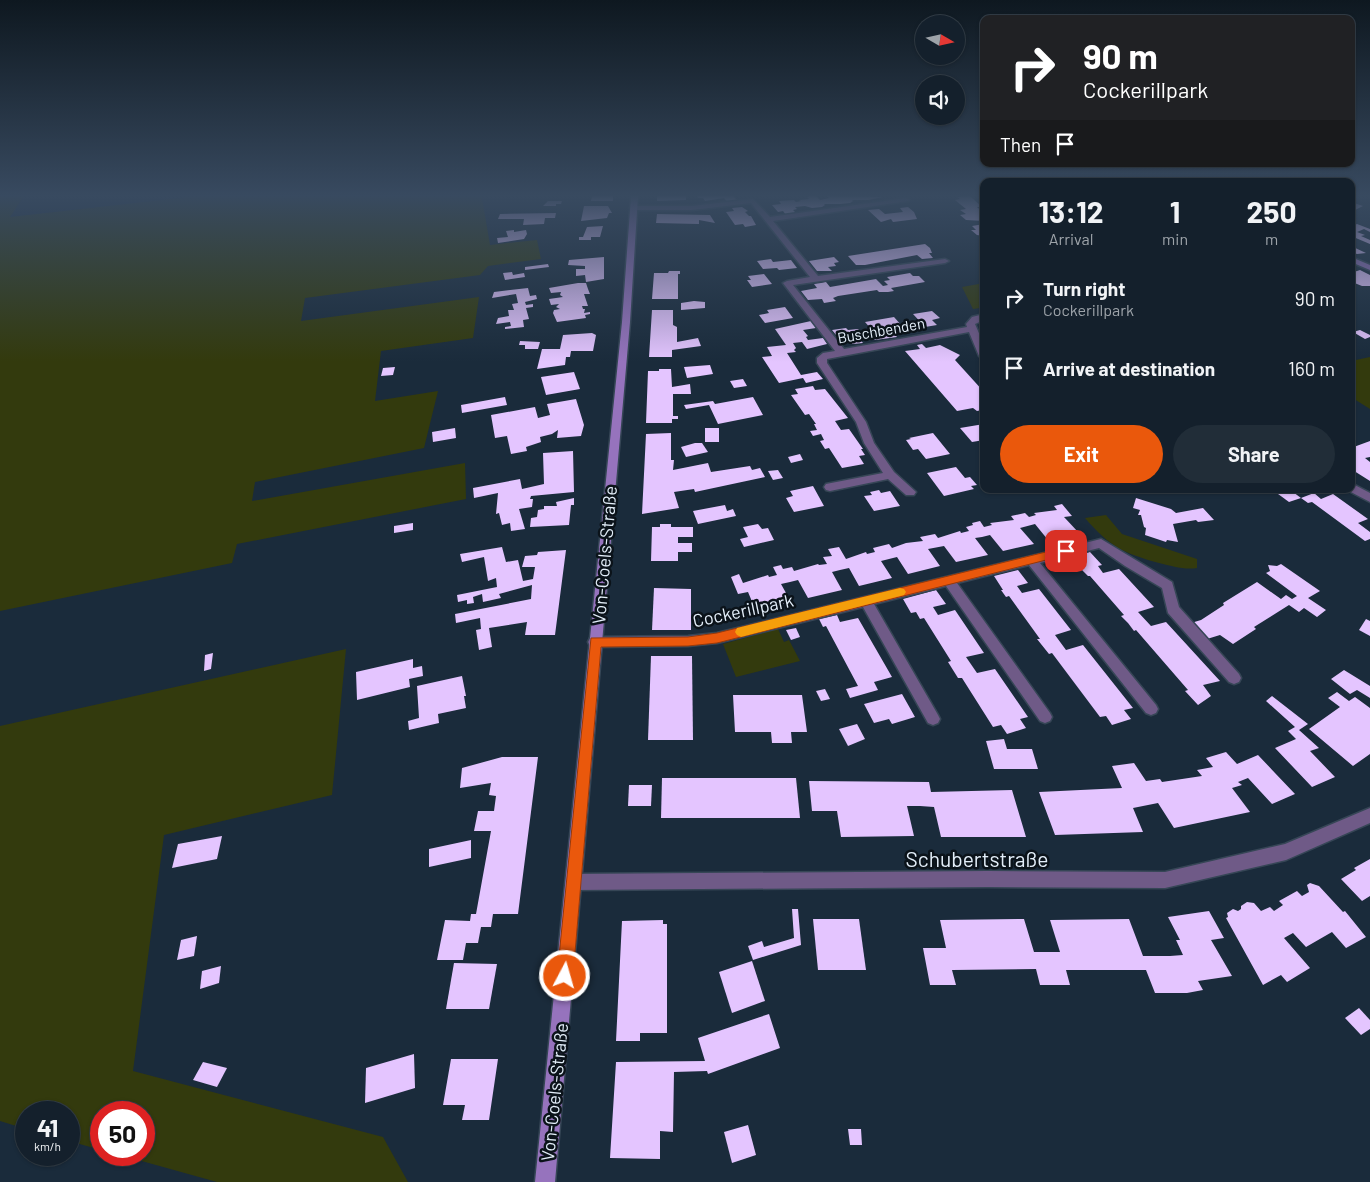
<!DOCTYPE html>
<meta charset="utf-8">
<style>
body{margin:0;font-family:Barlow,sans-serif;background:#212d38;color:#f1f3f6;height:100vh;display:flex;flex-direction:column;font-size:19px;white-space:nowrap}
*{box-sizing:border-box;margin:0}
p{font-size:16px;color:#9da3a9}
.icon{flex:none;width:28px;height:28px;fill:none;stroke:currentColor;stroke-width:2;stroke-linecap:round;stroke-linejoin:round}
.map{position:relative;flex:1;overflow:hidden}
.panel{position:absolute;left:980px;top:178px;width:375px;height:315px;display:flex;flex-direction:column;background:#14202c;border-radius:10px;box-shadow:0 1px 4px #0004,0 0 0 1px #333e48}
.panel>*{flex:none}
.hud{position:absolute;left:980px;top:15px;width:375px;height:152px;border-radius:10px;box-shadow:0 1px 4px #0004,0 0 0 1px #333e48;background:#202124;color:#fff;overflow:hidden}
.needle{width:32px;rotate:99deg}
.fabs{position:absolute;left:915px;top:15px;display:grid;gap:10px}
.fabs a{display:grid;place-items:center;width:50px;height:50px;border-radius:50%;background:#14202c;box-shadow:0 1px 4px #0004,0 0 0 1px #333e48;font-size:25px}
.speed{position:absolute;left:15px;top:1101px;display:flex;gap:10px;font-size:25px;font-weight:700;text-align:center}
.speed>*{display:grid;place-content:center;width:65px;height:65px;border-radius:50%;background:#14202c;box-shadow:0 1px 4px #0004,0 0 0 1px #333e48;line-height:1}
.speed small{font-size:12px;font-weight:400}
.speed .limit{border:8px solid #d22;background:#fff;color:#111}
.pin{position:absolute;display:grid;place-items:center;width:42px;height:42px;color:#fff;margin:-21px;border-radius:10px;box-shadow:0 2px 8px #0006}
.me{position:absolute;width:55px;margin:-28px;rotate:6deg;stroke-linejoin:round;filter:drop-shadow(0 0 4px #0008)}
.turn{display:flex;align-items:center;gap:18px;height:105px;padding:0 20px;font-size:22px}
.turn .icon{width:65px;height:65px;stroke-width:2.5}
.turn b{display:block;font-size:35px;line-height:42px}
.then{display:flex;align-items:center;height:48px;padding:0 20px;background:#0003;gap:10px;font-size:19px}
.eta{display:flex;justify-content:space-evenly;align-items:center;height:85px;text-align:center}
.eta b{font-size:30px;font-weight:700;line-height:35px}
.button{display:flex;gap:10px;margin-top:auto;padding:10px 20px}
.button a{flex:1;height:58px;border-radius:30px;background:#ea580c;color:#fff;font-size:20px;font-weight:700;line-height:58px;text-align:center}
.button a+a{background:#212d38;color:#f1f3f6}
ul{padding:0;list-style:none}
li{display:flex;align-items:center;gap:15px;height:70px;padding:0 20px}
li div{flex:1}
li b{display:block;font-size:19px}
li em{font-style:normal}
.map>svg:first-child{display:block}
.green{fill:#333a0d}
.building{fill:#e4c5ff}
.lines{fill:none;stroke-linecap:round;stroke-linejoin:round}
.street-casing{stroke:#364656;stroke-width:3}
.secondary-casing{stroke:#364656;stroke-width:3}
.street{fill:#6f5a87;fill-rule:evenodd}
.secondary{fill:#9673bd;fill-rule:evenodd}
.route{fill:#ea580c;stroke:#983908}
.slow{fill:#f59e0b}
.labels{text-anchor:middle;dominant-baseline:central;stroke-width:5;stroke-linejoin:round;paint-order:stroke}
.far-street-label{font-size:15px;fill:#e3eef9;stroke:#0b131a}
.street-label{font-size:18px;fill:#e3eef9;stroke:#0b131a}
.near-street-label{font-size:21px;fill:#e3eef9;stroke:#0b131a}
</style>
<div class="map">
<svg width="1370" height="1182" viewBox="0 0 1370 1182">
<rect width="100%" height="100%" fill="#1a2b3b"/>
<g class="green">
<path d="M0,196H24L10,217L197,196H489L482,198L490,245L537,240L541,259L488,266L480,275L305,298L301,321L479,297L473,338L381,351L375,401L438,391L424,448L255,482L252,501L465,463L466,499L237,544L232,563L0,611Z"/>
<path d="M984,283V311L980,308L973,309L962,287Z"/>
<path d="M1370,357V409L1351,397V361Z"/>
<path d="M1106,515L1122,534L1197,559V568C1184,570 1172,566 1159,563C1123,553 1110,547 1085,518Z"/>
<path d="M778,629L784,642L789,640L800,661L736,677L723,644Z"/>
<path d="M346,649L332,795L164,835L133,1071L383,1137L408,1182H217L120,1155H144V1112H101V1150L69,1141V1112H26V1129L0,1121V726Z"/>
</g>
<g class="building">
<path d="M592,196H613V201H591Z"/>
<path d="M657,196H686V200L657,201Z"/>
<path d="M697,196H733L737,200L727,202L724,198L705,201L703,198H698Z"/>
<path d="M809,196H816L820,200L829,198L827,196L883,197L868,200H852L853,201L850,203L840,204H824L825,205L822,207L812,208L805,206L795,207L797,209L793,210L796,213L786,215L783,211L778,212L772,205L781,204L779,201L794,200L796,202L801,201L799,200L809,199L807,197Z"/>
<path d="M970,196L982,207H977L984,213V221L966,220L960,215L966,214L960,210L966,209L955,200L960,199L957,197Z"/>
<path d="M548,201H562L561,204H556V206H543Z"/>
<path d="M1351,202L1363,206L1351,212Z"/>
<path d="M584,206H608L612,213H609L607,218L581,221Z"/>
<path d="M742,207L748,211L745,212L749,216H751L756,225L745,227L743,224L735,225L726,212L734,211L732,208Z"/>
<path d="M908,207L914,212L917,219L893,222L891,219L881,222L868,210L879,209L885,214L903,212L900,208Z"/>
<path d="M556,213L555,218H545L544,224L523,225L524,219H498L500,214Z"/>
<path d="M657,214L710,215L715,223L699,220V224L656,223Z"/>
<path d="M984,224V236L977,235L971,230H976L972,226Z"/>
<path d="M1357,224L1370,229V232L1364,229L1357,232L1365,235L1361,236L1370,240V244L1351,236V226Z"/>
<path d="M603,226L600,237H591V240H579V237H583L587,227Z"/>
<path d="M514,230V232L526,230L527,234L524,239L498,243L497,238L508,237L506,231Z"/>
<path d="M925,244L930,248L932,253H929L933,258L922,259L917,255L865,265H856L848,256Z"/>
<path d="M1351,246L1366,253L1357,254L1351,252Z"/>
<path d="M604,257V279L586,282L585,275L576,276V269H585V266L568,265L569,260Z"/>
<path d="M834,257L839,262L834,263L836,266L828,267L832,271H817L809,261Z"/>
<path d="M771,259L773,262L791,260L797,268L779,270L777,268L763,269L757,261Z"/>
<path d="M548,264L549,267L525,270V267Z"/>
<path d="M1360,270L1370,275V286H1362L1352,282L1355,279L1351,278V273Z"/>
<path d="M669,271H680V274H678V299H652L654,273H668Z"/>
<path d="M512,272L513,275L524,273L525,277L505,280L503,273Z"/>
<path d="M910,273L913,276H919L925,282L891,288L894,291L888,292H879L877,290L838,296L833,298L836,301L824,303L822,299L808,300L801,291L817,288L814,284L821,283L826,282L830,287L876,279L883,286L888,285L884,281L890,280L887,277Z"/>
<path d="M764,274L772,284L752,287L747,280H751L748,276Z"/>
<path d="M578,283H586L588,289L590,294H584L588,306H582L583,309H585L584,313L590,312V314L585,315L586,318L557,322L553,313L554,310L560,309L556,307L559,304L551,305L549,299L563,297L560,295L561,292L551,293L549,288Z"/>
<path d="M528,288L530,296L536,295L537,299L525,302L526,305L533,304V307L526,308L529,319L523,320L524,327L505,329V327L511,326L510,322L496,324L498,318L509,316L508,310H514L512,304L518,303L516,294L492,298L494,292Z"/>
<path d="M694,301L705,302V308L681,310V303Z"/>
<path d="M785,307L793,318L765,323L759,315L769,313L767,310Z"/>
<path d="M652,310H673V325L677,327V342L698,338L701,346L672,350V357H649Z"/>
<path d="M932,311L940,318L932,320L937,325L925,327L913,314Z"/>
<path d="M894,317L902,326L896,327L900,331L893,332L897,337L875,340L867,330H872L865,322Z"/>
<path d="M811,321L816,328L803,330L808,336L806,337L808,340L823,338L827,344L807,349L802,342L793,343L796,348L794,350L796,352L787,353L801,375L817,372L823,379L806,383L803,378L779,383L762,357L772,356L767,347L786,345L775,329Z"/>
<path d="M846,328L848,330L858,329L864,336L858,337L863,343L852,344L849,340L841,341L832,330Z"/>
<path d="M1360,330L1370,335V337L1365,339L1353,332Z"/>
<path d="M592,333L596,335L593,351H571L570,357H566L565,365L537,369L542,349H560L563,335Z"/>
<path d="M520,341L540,342L538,349H525V345H519Z"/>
<path d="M922,344L926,348L940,345L960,355L955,360L984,392V406H979L982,410L977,411L973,408L957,411L905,351L920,349L917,345Z"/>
<path d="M710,365L713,374L687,378L684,367Z"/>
<path d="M395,367L393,375L381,376L383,368Z"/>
<path d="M659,369H671L672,387L690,384L691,394H673V416H678V419H672V423H646L648,371H659Z"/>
<path d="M574,372L580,389L546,395L541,377Z"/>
<path d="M743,379L747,386L734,388L730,381Z"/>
<path d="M813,386L815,390L825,389L848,418L835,421L841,430L849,429L863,449H861L865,455L859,456L864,464L842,468L829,448L825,449L820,441L824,440L821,434L813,436L810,431L817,430L814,424H816L809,414L805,415L791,395L798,394L795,389Z"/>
<path d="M505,397L507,405L462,413L461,405Z"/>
<path d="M753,397L763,415L718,424L709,405L686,409L684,405L713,401L715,404Z"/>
<path d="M576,399L584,425L581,436L557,438L558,430L552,434L540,437L541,442L526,447L527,451L511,454L507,436L495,438L491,415L535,407L538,418L550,415L547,404Z"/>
<path d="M984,424V440L972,442L960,428Z"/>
<path d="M455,428L456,438L433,442L432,432Z"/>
<rect x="705" y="428" width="14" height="14"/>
<path d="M671,433V460H674L673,470L708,463L711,472L750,466L752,470L760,468L765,477L695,492L694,489L674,492L679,508L642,514L646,434Z"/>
<path d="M933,433L950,454L926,459L918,449L913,450L906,440L911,439L909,438Z"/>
<path d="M1370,441V457L1365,458L1370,462V481L1351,469V460H1356L1351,457V448Z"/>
<path d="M695,443H702L708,452L686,457L681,447Z"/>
<path d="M573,451L574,492L531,496L530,499H533L532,507L519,509L525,529L511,531L510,523L502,525L499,513L496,514L498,493L474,498L473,488L520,479L522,489L544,484L543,453Z"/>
<path d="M800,454L803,460L791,463L788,457Z"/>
<path d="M956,467L965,478L970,477L977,485L971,486L974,489L944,496L927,473Z"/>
<path d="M778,470L783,478L773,480L768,471Z"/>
<path d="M813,486L824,506L794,512L786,498L793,496L790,491Z"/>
<path d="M1281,489H1289L1301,498L1289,502L1274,491Z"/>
<path d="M879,490L881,493L890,491L900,506L874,511L864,496L872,495L870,492Z"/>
<path d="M1314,493L1321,499L1333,494L1368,519L1358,523L1370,532V539L1365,541L1312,502L1308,503L1301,498Z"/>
<path d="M574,498V505H571L569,525L530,527L531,518L537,517L538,510L544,509V506H557L556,502Z"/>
<path d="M1136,498L1171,509L1176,513L1203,508L1214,520L1198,522L1196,520L1173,524L1178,542L1167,540L1166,542L1145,535L1146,528L1144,527L1141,515H1138L1140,510L1133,508Z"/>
<path d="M1062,504L1072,516L1064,517L1079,533L1048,540L1035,524L1020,528L1034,544L1003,551L990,535L982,537L975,538L988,555L956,562L944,546L928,549L940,566L908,574L897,557L881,561L892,578L859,586L849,568L840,570L832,572L842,590L808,598L798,580L790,582L781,584L791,602L756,611L748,592L738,594L731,577L739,574L743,583L768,575L769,577L777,575L773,567L781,565L783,569L792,567L794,571L818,564L819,565L827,564L823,557L832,556L828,549L839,547L846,559L866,552L867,554L875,552L873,548L889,544L892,548L906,543L923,541L920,537L935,534L938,538L960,531L961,533L969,531L966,527L973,525L972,523L980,521L984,527L992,525L990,523L1014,520L1011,516L1025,513L1029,517L1036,515L1034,513L1057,510L1054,506Z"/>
<path d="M725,505L727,511L733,509L736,516L698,524L693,511Z"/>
<path d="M413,523V530L394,533V526Z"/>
<path d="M660,524H671V527H693V537H678V543H692V552H678V561H651L652,527H660Z"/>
<path d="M758,524L762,529L768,528L774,540L744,547L740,539L748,537L743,527Z"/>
<path d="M502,547L506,562L518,560L523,581L533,579L535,567H522L525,556L537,555L538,552L566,550L555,635H525L527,622L489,628L492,647L479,650L476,630L481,629L480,618L456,623L455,614L531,599L532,585L499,594L501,598L483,602L482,594L473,597L474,603L467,604V600L458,602L457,595L497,587L496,578L488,581L484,557L462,562L460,554Z"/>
<path d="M1090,552L1102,565L1098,566L1103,573L1119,569L1154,607L1138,612L1151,626L1166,622L1220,681L1203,685L1211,696L1198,705L1185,691L1188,690L1136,630L1134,631L1128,623L1121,616L1124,615L1090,576H1088L1082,570L1078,571L1067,558Z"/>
<path d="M1281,564L1320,591L1308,598L1326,610L1317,617L1304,608L1299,612L1289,605L1254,627L1256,629L1233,644L1220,635L1207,639L1191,623L1201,620L1224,605L1223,603L1257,582L1281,599L1286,595L1292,599L1297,596L1266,573L1270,571L1268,565L1277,566Z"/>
<path d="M1018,570L1028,583L1017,586L1022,593L1039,589L1071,630L1055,635L1066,650L1083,645L1133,708L1124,710L1131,719L1112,725L1106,716L1100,717L1052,653L1049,654L1037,639H1040L1009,596L1006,597L1001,590H1003L994,576Z"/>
<path d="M654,588L691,589V630H652Z"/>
<path d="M936,590L946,604L933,607L938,615L955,610L984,653L966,657L977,673L995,669L1028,717L1020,719L1026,728L1007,734L1001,725L993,727L962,678H958L948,662L951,661L924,618L920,619L916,612L911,613L903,599Z"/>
<path d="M837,615L840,622L858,618L892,677L874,682L878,690L850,698L846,689L858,686L826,626L823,627L819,619Z"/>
<path d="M1366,619L1370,621V636L1359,630Z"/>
<path d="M796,628L800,637L791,640L786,630Z"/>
<path d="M213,653L211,669L204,671L205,655Z"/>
<path d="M651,656H692L693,740H648Z"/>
<path d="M413,659V668L422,666L423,676L409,679L410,687L357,700L356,672Z"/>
<path d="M1344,670L1370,686V698L1357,690L1350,694L1331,679Z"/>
<path d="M462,676L466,696H464L466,708L438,714L439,723L409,730L408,721L419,718L417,686Z"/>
<path d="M825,689L830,699L821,701L816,691Z"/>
<path d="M1337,692L1349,701L1355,697L1370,708V754L1353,766L1309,729L1340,707L1328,698Z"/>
<path d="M902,694L915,717L892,724L889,719L874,723L864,704Z"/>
<path d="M733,695H802L807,732H791L792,743H772L771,732H735Z"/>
<path d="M1272,696L1308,724L1299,730L1319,748L1310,751L1335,777L1312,787L1275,748L1296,739L1288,731L1295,727L1266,701Z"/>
<path d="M857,724L865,739L848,746L839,729Z"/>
<path d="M1004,739L1007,749H1032L1038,769H994L986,741Z"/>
<path d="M1226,752L1237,764L1258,755L1295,794L1272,804L1248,778L1238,782L1242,785L1232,788L1250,812L1174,828L1158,803L1133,808L1143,832L1055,835L1039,792L1122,788L1112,766L1134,763L1146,781L1160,779L1162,782L1202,776L1197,770L1213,767L1206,758Z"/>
<path d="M502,757H538L518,914H493L491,927H481L478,943H466L463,960H437L445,920L470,921L471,914H476L491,831H474L478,811H494L496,796L489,795L491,783L460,788L462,768Z"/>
<path d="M662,778H796L800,818H661Z"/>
<path d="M809,781L929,782L931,792L1012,790L1026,837H941L934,807L920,806H907L914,836L841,837L837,811H812Z"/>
<path d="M629,785H652L651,806H628Z"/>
<path d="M222,836L217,859L172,868L178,844Z"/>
<path d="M471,840V858L429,867V849Z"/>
<path d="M1370,859V896L1362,901L1341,879L1356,870L1354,868Z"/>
<path d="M1310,883L1319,886L1343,912L1345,911L1366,937L1346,948L1332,932L1306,947L1293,933L1284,938L1310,968L1287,982L1281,975L1263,985L1226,918L1228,917L1227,913L1233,909L1238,911L1241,909V906L1247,902L1254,903L1261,911L1270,907L1274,911L1283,905L1279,901L1297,891L1302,896L1309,892L1307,885Z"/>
<path d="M792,909H798L801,945L753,960L748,946L762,941L764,947L794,938Z"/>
<path d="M1209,911L1224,938L1211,940L1232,976L1198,981L1203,990L1187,993H1155L1146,970H1066L1070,985H1040L1036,969L952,970L956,985H930L923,948H946L940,920L1024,919L1034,952H1060L1050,920L1129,919L1143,956H1170L1183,955L1176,940H1180L1168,917Z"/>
<path d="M813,919H859L866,970H818Z"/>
<path d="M663,920V924H667V1033H640V1041H616L622,921Z"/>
<path d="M197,936L194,956L177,960L181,940Z"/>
<path d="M752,961L765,1001L732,1013L719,972Z"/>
<path d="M454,963L497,964L489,1009H446Z"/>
<path d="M221,966L219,983L200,989L202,971Z"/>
<path d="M1359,1008L1370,1020V1029L1361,1035L1345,1018Z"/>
<path d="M769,1014L780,1048L708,1074L707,1071L674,1072L673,1132L660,1131V1159L610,1158L616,1062L705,1061L698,1038Z"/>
<path d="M414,1054L415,1088L365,1103L366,1068Z"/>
<path d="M451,1059H498L489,1120H462L465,1105H443Z"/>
<path d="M203,1062L227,1068L217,1087L193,1080Z"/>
<path d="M748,1125L756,1155L732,1163L724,1132Z"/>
<path d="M848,1129H861L862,1145H850Z"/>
</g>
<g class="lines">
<g class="street-casing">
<g id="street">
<path d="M906,198L910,200L908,201L773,221L818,276L945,259L949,261L945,263L793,285L844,349L967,327L966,324L972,317L984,314V320L975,324L984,345V359L979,356L969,332L827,359V363L866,422L874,443L894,472L916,492L914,495H906L888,479L830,491L826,490L824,487L826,484L883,473L864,443L856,422L817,363V358L823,353L835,351L783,283L787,281L810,277L751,203L692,210H634L630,208L634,206H692L753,199L770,217Z"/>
<path d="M1351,483L1370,493V502L1347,490L1351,489Z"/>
<path d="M1101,539L1172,582L1179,607L1239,674L1241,678L1239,682L1234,684L1229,682L1168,613L1162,588L1125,566L1099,548L1040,563L1156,705L1158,709L1156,713L1151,715L1146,713L1029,565L957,583L1050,713L1052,717L1050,721L1045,723L1040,721L946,586L874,604L938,715L940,719L938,723L933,725L928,723L863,607L717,643L688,646L595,647L590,646L588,642L590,638L595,637L688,636L717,633Z"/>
<path d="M1370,808V823L1286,860L1165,888L988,887L574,890L568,888L566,882L568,876L574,874L988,871L1165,872L1285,844Z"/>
</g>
</g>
<g class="secondary-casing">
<g id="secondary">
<path d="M631,196H638L630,322L555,1182H535L622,322Z"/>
<path d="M1351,257L1370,265V270L1351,262Z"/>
</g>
</g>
<use href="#street" class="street"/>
<use href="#secondary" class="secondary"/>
</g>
<linearGradient id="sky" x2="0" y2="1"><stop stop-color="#0e1820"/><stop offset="0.54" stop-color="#384a60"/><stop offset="1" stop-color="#384a60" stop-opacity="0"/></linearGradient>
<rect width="1370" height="362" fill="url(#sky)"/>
<path class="route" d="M1066,547L1072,551L1070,554L717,643L688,646L601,647L573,976L571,982L565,984L559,982L557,976L591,638L688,637L717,633Z"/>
<path class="slow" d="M900,588L904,589L906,592L904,595L741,637L737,635L735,632L737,628L741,627Z"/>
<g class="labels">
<g class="far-street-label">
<text transform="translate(881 330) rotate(-10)">Buschbenden</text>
</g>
<g class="street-label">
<text transform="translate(604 555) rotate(-85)">Von-Coels-Straße</text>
<text transform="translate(743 610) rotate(-12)">Cockerillpark</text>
<text transform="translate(554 1092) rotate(-84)">Von-Coels-Straße</text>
</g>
<g class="near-street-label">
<text x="977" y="858">Schubertstraße</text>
</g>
</g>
</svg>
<div class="fabs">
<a><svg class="needle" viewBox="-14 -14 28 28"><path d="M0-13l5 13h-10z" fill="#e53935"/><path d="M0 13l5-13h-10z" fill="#9da3a9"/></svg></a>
<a><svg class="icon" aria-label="sound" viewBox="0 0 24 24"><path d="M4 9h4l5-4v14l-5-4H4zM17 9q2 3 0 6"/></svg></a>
</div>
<div class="speed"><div>41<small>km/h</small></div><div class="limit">50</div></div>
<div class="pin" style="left:1066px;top:551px;background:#d93025"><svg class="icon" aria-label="arrive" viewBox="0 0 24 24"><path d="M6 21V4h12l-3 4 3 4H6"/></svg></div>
<svg class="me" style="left:565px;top:976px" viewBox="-20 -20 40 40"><circle r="17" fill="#ea580c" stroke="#fff" stroke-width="3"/><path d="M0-11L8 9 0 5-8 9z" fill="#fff"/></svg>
<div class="hud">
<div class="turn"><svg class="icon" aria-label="right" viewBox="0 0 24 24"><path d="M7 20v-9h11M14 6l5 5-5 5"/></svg><div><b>90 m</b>Cockerillpark</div></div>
<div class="then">Then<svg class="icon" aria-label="arrive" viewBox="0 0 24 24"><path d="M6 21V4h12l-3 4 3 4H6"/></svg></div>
</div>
<section class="panel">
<div class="eta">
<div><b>13:12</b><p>Arrival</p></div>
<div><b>1</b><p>min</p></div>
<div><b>250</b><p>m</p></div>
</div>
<ul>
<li><svg class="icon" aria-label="right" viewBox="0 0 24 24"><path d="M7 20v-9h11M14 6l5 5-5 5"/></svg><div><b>Turn right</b><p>Cockerillpark</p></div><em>90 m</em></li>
<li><svg class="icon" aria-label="arrive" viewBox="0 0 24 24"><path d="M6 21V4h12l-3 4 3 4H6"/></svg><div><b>Arrive at destination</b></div><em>160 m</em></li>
</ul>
<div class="button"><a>Exit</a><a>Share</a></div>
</section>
</div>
